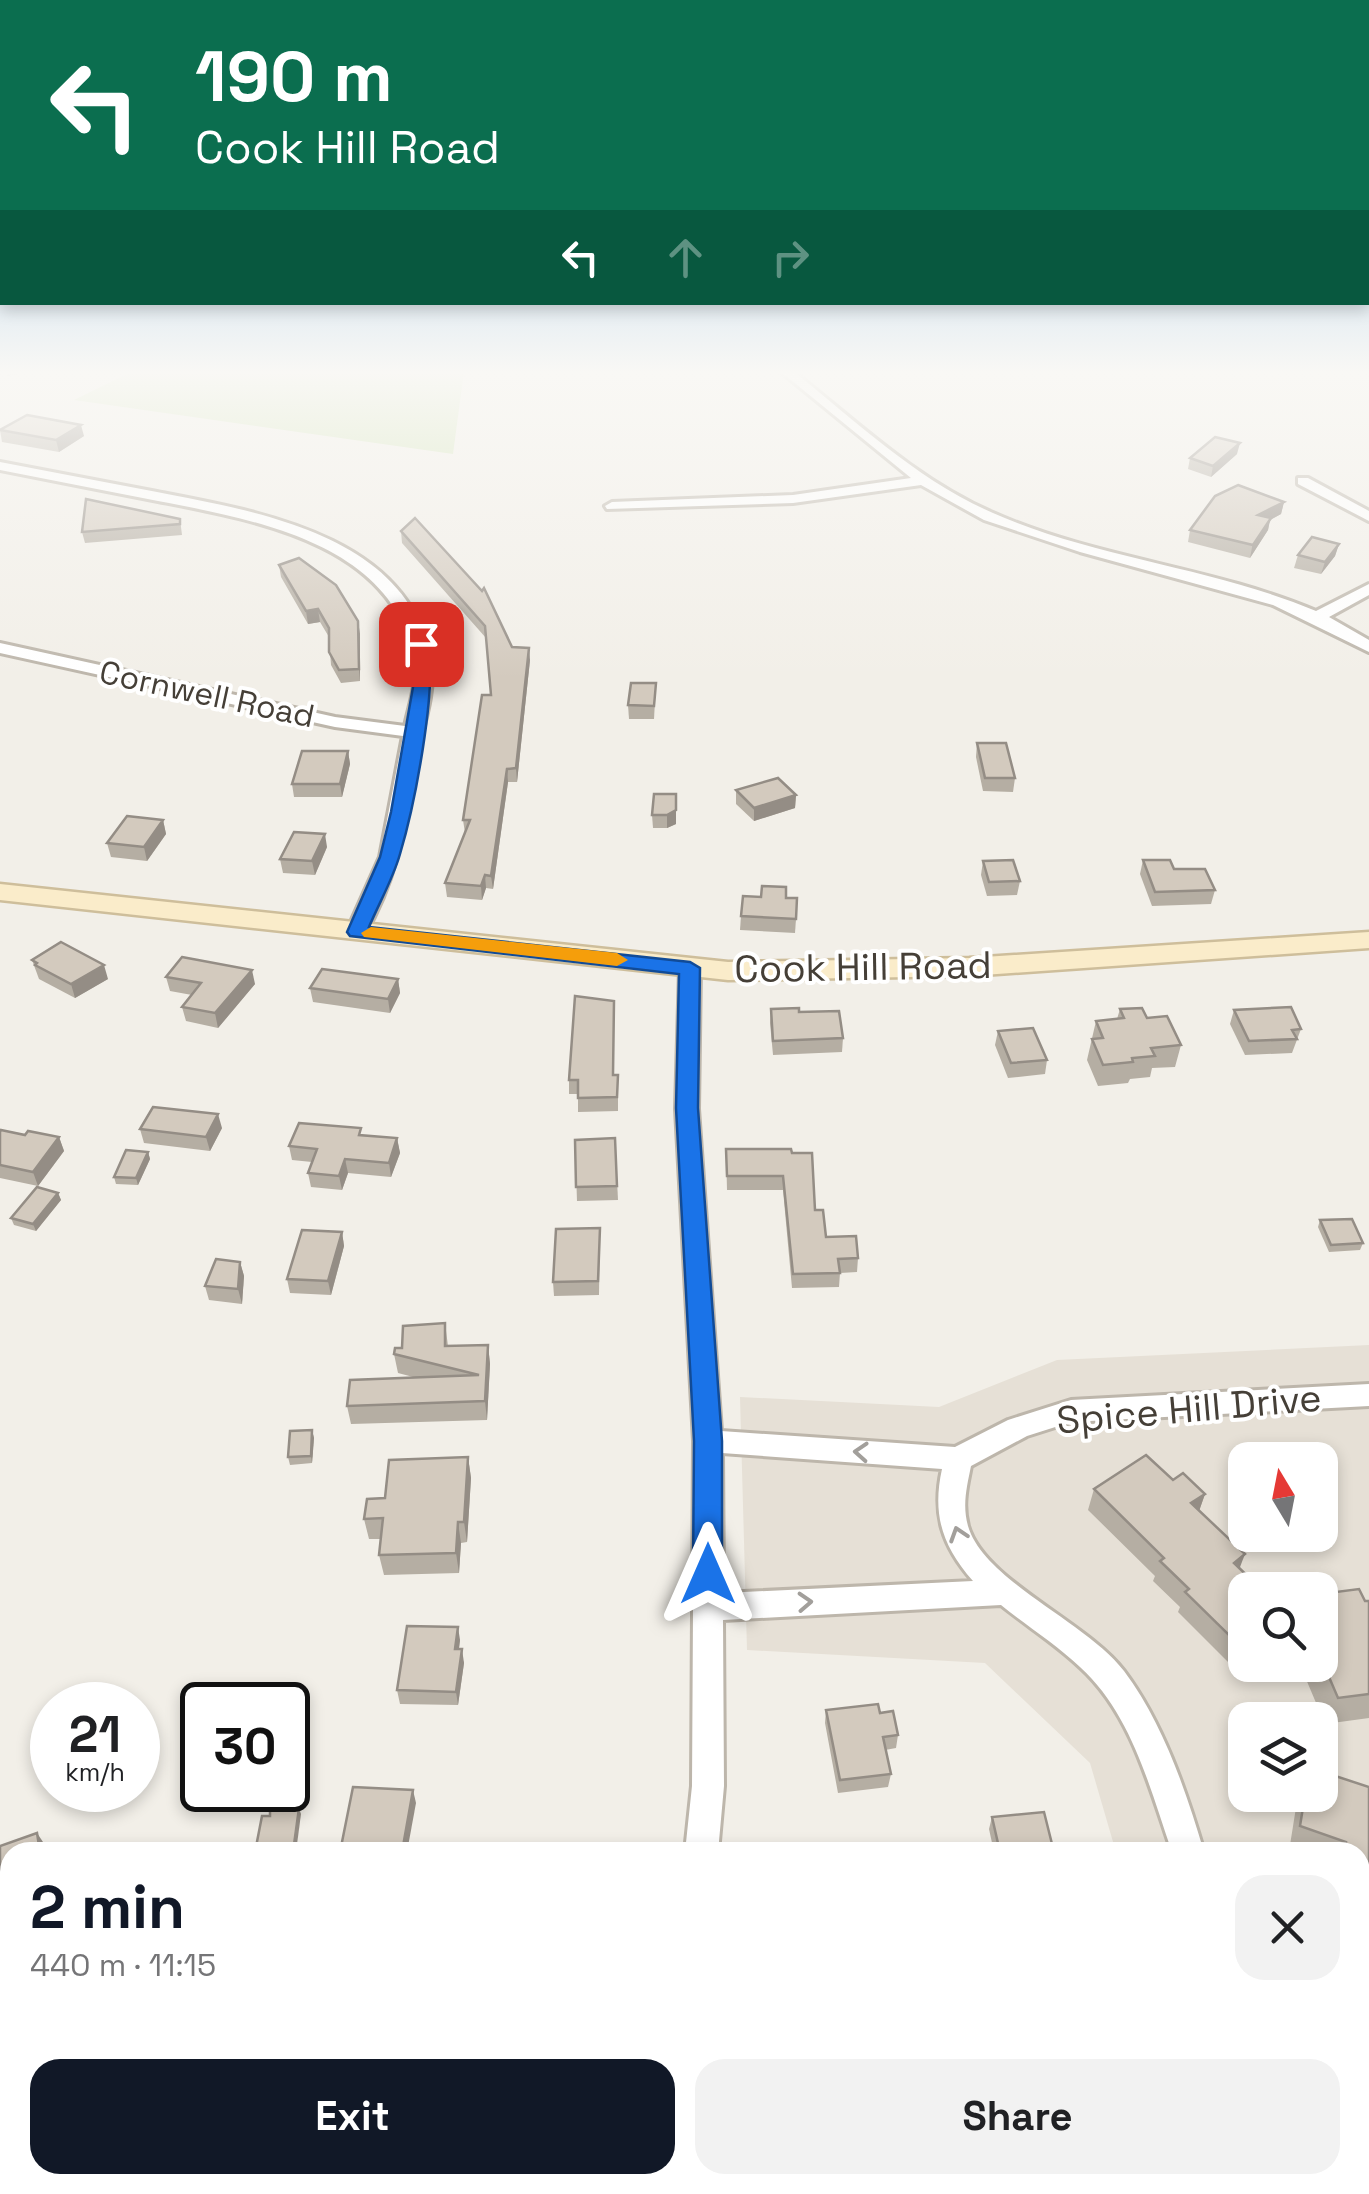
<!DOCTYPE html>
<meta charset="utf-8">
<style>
body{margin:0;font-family:"Space Grotesk",sans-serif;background:#f2f2f2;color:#202124;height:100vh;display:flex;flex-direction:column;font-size:38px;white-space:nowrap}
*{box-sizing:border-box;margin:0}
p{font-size:32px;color:#757577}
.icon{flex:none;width:55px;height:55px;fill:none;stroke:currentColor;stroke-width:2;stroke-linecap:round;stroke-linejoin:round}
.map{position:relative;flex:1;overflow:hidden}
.sheet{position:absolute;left:0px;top:1842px;width:1370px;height:352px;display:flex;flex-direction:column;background:#fff;border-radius:30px 30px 0 0;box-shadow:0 5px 15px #0003}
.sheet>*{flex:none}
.guide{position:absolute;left:0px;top:0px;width:1370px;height:305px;box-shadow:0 5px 15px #0003;background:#0b6e4f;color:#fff;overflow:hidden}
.needle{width:65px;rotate:350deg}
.fabs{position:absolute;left:1228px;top:1442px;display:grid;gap:20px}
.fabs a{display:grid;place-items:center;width:110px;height:110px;border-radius:20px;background:#fff;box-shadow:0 5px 15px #0003;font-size:50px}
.speed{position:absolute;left:30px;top:1682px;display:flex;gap:20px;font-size:50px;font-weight:700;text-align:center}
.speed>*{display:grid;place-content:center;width:130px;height:130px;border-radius:50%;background:#fff;box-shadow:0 5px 15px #0003;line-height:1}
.speed small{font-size:25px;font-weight:400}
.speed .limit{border:5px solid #111;border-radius:15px;background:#fff;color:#111}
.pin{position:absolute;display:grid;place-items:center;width:85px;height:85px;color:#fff;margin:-42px;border-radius:20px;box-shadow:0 5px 15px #0006}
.me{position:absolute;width:110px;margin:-55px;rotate:0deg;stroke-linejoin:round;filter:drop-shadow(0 0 8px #0008)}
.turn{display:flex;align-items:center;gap:35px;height:210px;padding:0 30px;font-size:45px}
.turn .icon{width:130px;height:130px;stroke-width:2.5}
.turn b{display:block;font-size:70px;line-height:85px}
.lanes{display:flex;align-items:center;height:95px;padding:0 30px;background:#0003;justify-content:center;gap:50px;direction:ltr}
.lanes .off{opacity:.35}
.round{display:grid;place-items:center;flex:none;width:105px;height:105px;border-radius:30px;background:#f2f2f2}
.summary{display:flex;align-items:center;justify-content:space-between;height:170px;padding:0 30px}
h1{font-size:60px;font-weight:600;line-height:75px;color:#111827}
.primary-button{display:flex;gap:20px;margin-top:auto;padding:20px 30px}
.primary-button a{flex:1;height:115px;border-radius:30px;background:#111827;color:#fff;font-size:40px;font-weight:600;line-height:115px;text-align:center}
.primary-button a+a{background:#f2f2f2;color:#202124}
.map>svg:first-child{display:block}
.residential{fill:#e6e0d6;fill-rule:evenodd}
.green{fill:#d0e3b4}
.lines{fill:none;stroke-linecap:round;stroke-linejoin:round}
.street-casing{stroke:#bdb6ab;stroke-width:6}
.secondary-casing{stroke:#cebe9b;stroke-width:5}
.street{fill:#fff;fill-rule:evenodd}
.secondary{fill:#faecca;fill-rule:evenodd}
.wall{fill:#b5aea3}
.shaded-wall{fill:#948d85}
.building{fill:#d3cabe;stroke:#948d85;stroke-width:2.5}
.oneway{stroke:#a29f9b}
.route{fill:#1a73e8;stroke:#114b97;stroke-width:2.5}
.slow{fill:#f59e0b}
.labels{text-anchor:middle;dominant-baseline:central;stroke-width:8;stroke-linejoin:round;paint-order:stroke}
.far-street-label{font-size:32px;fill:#453f37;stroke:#fff}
.street-label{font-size:38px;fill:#453f37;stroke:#fff}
</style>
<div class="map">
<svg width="1369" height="2194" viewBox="0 0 1369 2194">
<rect width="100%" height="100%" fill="#f2efe8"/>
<path class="residential" d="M1369,1345V2194H1216L1213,2185H1360V1852H1116L1090,1763L985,1663L747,1650L740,1397L939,1407L1057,1360ZM1245,1460H1320V1535H1245ZM1245,1590H1320V1665H1245ZM1245,1720H1320V1795H1245Z"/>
<path class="green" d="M133,371H464L453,454L74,400Z"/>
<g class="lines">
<g class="street-casing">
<g id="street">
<path d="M780,371H793C857,422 917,480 993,513C1096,559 1212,567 1316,611L1369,584V595L1329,617L1369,640V652L1273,605L1080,552L984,520L921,485L793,503L607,509L605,506L612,502L793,495L911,478Z"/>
<path d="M0,462C52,472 104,482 157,492C260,512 415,537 431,666C435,694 422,729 417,755C406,818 398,879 364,935H350L347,931L380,857L403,736L335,727L0,653V643L335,717L405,726C409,707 417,684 415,665C398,544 256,520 158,501C105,491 53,480 0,470Z"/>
<path d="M1298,478H1308L1369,511V521L1298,484Z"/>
<path d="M690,962L700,968L698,1109L721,1431L955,1447L1008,1420L1071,1400L1369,1384V1406L1071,1422L1027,1436L971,1466C967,1486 962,1505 968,1526C984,1581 1087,1622 1124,1671C1163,1723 1186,1791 1204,1852H1172C1150,1789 1132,1714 1080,1667C1056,1644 1027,1626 1001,1605L723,1620L724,1786L718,1852H685L692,1786L694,1441L676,1109L680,968ZM722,1453L942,1469C932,1514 942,1546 973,1581L723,1593Z"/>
<path d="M0,2075L10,2076V2112L0,2111Z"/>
<path d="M696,2185H734L735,2194H697Z"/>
<path d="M1277,2185H1315L1318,2194H1280Z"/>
</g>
</g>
<g class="secondary-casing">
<path id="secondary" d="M0,884L728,962L969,958L1369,932V948L969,976L728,980L0,900Z"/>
</g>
<use href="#street" class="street"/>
<use href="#secondary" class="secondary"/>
</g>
<g class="wall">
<path d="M0,430L84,436L59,452L2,442Z"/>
<path d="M1237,454L1211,477L1188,469L1190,458Z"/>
<path d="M1284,502L1281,514L1270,520L1268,530L1250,558L1188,542L1190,530Z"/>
<path d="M180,519L182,535L85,543L82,532Z"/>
<path d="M401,531L512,647L530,660L517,782H508L493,889L486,888L482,900L447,897L445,883L465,833L463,820L491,695L486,638L402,543Z"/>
<path d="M1339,544L1335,556L1321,574L1294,568L1298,555Z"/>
<path d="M279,565L360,634V681L341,683L331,665L329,637L320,622L308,624L281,577Z"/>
<path d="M656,683L654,719H629L628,705Z"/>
<path d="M977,743L1015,778L1013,792L983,791L976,757Z"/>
<path d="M348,751L350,764L342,797H294L292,784Z"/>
<path d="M736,790L796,795L795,808L754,821L736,804Z"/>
<path d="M676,794V824L667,828H653L652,815Z"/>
<path d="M163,820L166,834L147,861L111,857L107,843Z"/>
<path d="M327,847L315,875L283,873L280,859Z"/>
<path d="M1143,860L1174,869L1215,890L1211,904L1152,906L1140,874Z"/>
<path d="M983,861L1020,881L1017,895L987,896L981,875Z"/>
<path d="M741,916L796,919L795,933L740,930Z"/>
<path d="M32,960L108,979L75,998L39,979Z"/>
<path d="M166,977L255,984L218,1028L186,1021L182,1007L192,995L170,991Z"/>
<path d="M398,979L400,993L390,1013L313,1002L310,988Z"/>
<path d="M771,1009L799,1012L843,1038L842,1052L773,1055L770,1023Z"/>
<path d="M1120,1009L1147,1018L1181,1045L1175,1067L1152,1068L1150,1077L1130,1079L1128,1083L1098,1086L1087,1060L1096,1021L1117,1019Z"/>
<path d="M1234,1010L1301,1029L1292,1053L1245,1055L1230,1024Z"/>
<path d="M998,1031L1047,1060L1045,1074L1008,1078L995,1045Z"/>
<path d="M618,1075V1111L578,1112V1094H569V1080Z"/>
<path d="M222,1128L210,1151L144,1143L140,1129Z"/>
<path d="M0,1132L59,1137L64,1151L38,1186L0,1178Z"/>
<path d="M363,1135L397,1138L400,1153L391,1177L348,1173L342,1190L311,1187L308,1173L312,1162L292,1160L289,1146Z"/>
<path d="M615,1138L618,1200L577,1201L575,1140Z"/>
<path d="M726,1149L792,1153L826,1237L858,1258L857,1272L840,1273L839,1287L792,1288L783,1190H727Z"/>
<path d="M148,1152L150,1159L138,1185L116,1184L114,1177Z"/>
<path d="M58,1193L61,1200L36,1231L14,1225L11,1218Z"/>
<path d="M1320,1220L1363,1243L1360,1250L1329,1252L1318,1227Z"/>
<path d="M600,1228L599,1295L554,1296L553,1282Z"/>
<path d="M342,1232L344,1246L331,1295L290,1293L287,1279Z"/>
<path d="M240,1262L244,1276L242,1304L209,1300L205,1286Z"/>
<path d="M445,1323L448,1346L488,1345L490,1364L487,1420L351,1424L347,1406L417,1378L398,1373L394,1354Z"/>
<path d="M312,1430L314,1438L312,1463L290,1465L288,1457Z"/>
<path d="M468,1457L471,1478L467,1542L461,1543L459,1573L384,1575L379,1555L381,1539H369L364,1519L385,1498Z"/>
<path d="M1173,1480L1205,1494L1199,1511L1240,1569L1245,1590V1650L1228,1662L1178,1612L1180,1607L1153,1581L1155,1576L1088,1510L1094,1489Z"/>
<path d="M1320,1594L1369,1601V1718L1325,1724L1300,1665H1320Z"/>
<path d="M460,1640L459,1649L464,1663L458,1705L400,1704L397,1690Z"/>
<path d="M826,1710L880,1713L898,1735L896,1748L885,1750L891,1774L888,1787L838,1793L825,1723Z"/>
<path d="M1369,1787V1879L1360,1885V1852H1312L1290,1845L1298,1795H1320Z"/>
<path d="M992,1817L1054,1852H994L989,1829Z"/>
</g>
<g class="shaded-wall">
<path d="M6,371H33L7,376Z"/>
<path d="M81,425L84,436L59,452L56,440Z"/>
<path d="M1240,443L1237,454L1211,477L1213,466Z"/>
<path d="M1284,502L1281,514L1270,520L1268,530L1250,558L1258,515Z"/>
<path d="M1339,544L1335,556L1321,574L1325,562Z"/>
<path d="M318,609L320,622L308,624L306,611Z"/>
<path d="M358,621L360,634V681L359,669Z"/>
<path d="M529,648L530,660L517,782L516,768Z"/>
<path d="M348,751L350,764L342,797L340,784Z"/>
<path d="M507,769L508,782L493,889L491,876Z"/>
<path d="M796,795L795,808L754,821V808Z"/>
<path d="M676,810V824L667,828V815Z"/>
<path d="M163,820L166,834L147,861L144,847Z"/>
<path d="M325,834L327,847L315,875L312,861Z"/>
<path d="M485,875L486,888L482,900L481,886Z"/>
<path d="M104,965L108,979L75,998L71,984Z"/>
<path d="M252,970L255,984L218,1028L215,1013Z"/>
<path d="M398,979L400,993L390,1013L388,999Z"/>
<path d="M218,1114L222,1128L210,1151L206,1137Z"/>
<path d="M59,1137L64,1151L38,1186L33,1172Z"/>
<path d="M397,1138L400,1153L391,1177L389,1163Z"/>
<path d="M148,1152L150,1159L138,1185L136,1178Z"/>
<path d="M345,1159L348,1173L342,1190L339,1176Z"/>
<path d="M58,1193L61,1200L36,1231L33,1224Z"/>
<path d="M342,1232L344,1246L331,1295L328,1281Z"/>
<path d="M240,1262L244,1276L242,1304L238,1289Z"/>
<path d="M488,1345L490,1364L487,1420L485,1401Z"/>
<path d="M312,1430L314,1438L312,1463L311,1456Z"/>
<path d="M468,1457L471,1478L467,1542L464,1522Z"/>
<path d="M1205,1494L1198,1514L1191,1503Z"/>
<path d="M458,1522L461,1543L459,1573L456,1553Z"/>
<path d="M1245,1554L1237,1575L1234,1563Z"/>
<path d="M458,1627L460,1640L457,1662L455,1649Z"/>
<path d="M1245,1636V1650L1228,1662L1236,1642Z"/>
<path d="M462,1649L464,1663L458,1705L456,1692Z"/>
<path d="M413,1790L416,1803L407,1852H402Z"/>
<path d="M299,1808L301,1814L296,1852H293Z"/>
<path d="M37,1833L45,1845V1852H40Z"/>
<path d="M1369,1869V1879L1360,1885V1883Z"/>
<path d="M10,1895V1910L0,1914V1899Z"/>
</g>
<g class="building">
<path d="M27,415L81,425L56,440L0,430Z"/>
<path d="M1215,437L1240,443L1213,466L1190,458Z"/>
<path d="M1238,485L1284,502L1258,515L1271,518L1253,545L1190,530L1215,496Z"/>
<path d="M86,499L180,519V524L82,532Z"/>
<path d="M415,518L482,591L484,588L512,647L529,648L516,768L507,769L491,876L485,875L481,886L445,883L470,820H463L482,695H491L485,626L401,531Z"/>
<path d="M1312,537L1339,544L1325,562L1298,555Z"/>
<path d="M299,558L336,585L358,621L359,669L339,670L329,652V628L318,609L306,611L279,565Z"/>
<path d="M631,683H656L654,706L628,705Z"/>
<path d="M977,743H1006L1015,778H985Z"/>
<path d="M302,751H348L340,784H292Z"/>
<path d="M778,778L796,795L754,808L736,790Z"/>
<path d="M654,794H676V810L667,815H652Z"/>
<path d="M127,816L163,820L144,847L107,843Z"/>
<path d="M294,832L325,834L312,861L280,859Z"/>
<path d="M1013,860L1020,881L989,882L983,861Z"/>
<path d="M1143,860H1170L1174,869H1205L1215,890L1155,892Z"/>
<path d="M762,886L786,887V898H797L796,919L741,916L743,896L761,897Z"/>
<path d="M61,942L104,965L71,984L35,965L37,963L32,960Z"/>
<path d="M182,957L252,970L215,1013L182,1007L201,983L166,977Z"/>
<path d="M322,969L398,979L388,999L310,988Z"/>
<path d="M575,996L614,1001L613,1075H618L617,1097L578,1098V1080H569Z"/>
<path d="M1291,1007L1301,1029L1292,1030L1297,1039L1249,1041L1234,1010Z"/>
<path d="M799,1008V1012L839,1011L843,1038L773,1041L771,1009Z"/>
<path d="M1142,1008L1147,1018L1167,1016L1181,1045L1151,1048L1155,1056L1132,1058L1133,1062L1103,1065L1092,1039L1103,1038L1096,1021L1124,1018L1120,1009Z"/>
<path d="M1033,1028L1047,1060L1011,1063L998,1031Z"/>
<path d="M153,1107L218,1114L206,1137L140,1129Z"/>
<path d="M299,1123L361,1128L359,1135L397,1138L389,1163L345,1159L339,1176L308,1173L317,1149L289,1146Z"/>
<path d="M1,1130L25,1135L28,1131L59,1137L33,1172L0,1165V1132Z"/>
<path d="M615,1138L617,1186L576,1187L575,1140Z"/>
<path d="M726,1149H791L792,1153H812L815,1210H823L826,1237L856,1236L858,1258L838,1259L840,1273L793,1274L783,1176H727Z"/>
<path d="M126,1150L148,1152L136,1178L114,1177Z"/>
<path d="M37,1187L58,1193L33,1224L11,1218Z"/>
<path d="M1352,1219L1363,1243L1331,1245L1320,1220Z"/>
<path d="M600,1228L598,1281L553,1282L556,1229Z"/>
<path d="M302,1230L342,1232L328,1281L287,1279Z"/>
<path d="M216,1259L240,1262L238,1289L205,1286Z"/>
<path d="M445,1323V1346L488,1345L485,1401L347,1406L350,1380L479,1375L394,1354L395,1348H402L403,1326Z"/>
<path d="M312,1430L311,1456L288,1457L290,1431Z"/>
<path d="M1146,1455L1173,1480L1183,1473L1205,1494L1191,1503L1245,1554L1234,1563L1262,1590H1245V1636L1236,1642L1185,1592L1189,1589L1160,1561L1164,1558L1094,1489Z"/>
<path d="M468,1457L464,1522H458L456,1553L379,1555L383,1518L364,1519L367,1499L385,1498L389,1460Z"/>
<path d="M1359,1589L1365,1601H1369V1694L1338,1698L1320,1656V1594Z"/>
<path d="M407,1626L458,1627L455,1649H462L456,1692L397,1690Z"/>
<path d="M878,1704L880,1713L893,1711L898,1735L883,1737L891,1774L840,1780L826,1710Z"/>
<path d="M1320,1771L1369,1787V1867L1360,1863V1852H1344L1346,1842L1300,1826L1305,1795H1320Z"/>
<path d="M353,1787L413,1790L402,1852H340Z"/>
<path d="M299,1808L293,1852H255L262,1816H270V1809Z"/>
<path d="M1044,1812L1054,1852H1000L992,1817Z"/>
<path d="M37,1833L40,1852H10V1895L0,1899V1846Z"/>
<path d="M232,1846L231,1852H154Z"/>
</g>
<defs><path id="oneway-chevron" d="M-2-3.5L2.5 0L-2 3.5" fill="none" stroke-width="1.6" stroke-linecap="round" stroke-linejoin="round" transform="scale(2.5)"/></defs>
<g class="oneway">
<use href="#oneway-chevron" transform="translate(861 1452) rotate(-176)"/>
<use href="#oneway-chevron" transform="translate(958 1534) rotate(-108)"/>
<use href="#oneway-chevron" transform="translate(805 1602) rotate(-3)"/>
</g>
<linearGradient id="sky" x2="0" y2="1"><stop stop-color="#8fc0e9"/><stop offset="0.55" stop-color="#f9f8f5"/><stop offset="1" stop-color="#f9f8f5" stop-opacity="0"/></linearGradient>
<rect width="1369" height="678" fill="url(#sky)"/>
<path class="route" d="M415,641L429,644C436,694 415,804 400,854C393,879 379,903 369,927L690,962L700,968L698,1108L722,1441V1574L718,1583L708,1587L697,1583L693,1574L694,1441L676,1108L679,974L350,936L347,932L380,857L391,812L416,670Z"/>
<path class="slow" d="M371,927L617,953L628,960L617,966L364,937L361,933Z"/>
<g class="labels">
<g class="far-street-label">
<text transform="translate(207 694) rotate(12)">Cornwell Road</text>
</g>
<g class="street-label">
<text transform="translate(863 967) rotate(-1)">Cook Hill Road</text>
<text transform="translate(1189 1409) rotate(-5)">Spice Hill Drive</text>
</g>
</g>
</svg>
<div class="fabs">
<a><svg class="needle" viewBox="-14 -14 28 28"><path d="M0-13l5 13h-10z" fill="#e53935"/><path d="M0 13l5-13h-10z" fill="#757577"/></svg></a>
<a><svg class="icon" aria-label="search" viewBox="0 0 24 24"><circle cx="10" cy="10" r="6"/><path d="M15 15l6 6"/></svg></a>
<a><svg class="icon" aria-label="layers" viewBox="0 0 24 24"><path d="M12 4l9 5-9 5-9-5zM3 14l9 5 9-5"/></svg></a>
</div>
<div class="speed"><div>21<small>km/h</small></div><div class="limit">30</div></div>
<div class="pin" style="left:421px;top:644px;background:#d93025"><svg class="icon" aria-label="arrive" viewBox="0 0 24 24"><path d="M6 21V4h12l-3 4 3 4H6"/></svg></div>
<svg class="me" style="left:708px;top:1574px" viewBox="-20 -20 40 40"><path d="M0-17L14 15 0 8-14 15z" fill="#1a73e8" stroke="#fff" stroke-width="4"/></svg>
<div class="guide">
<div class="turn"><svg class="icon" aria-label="left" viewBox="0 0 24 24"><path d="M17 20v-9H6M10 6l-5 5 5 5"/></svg><div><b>190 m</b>Cook Hill Road</div></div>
<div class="lanes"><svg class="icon" aria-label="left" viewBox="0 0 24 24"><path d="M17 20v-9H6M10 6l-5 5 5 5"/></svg><svg class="icon off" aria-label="ahead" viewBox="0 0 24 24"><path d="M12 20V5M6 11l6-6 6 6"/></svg><svg class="icon off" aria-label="right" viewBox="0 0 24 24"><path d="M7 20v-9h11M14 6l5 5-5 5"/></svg></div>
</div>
<section class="sheet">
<div class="summary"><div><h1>2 min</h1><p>440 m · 11:15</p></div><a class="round"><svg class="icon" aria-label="close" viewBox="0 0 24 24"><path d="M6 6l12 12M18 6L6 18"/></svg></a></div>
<div class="primary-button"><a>Exit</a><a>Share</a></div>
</section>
</div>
